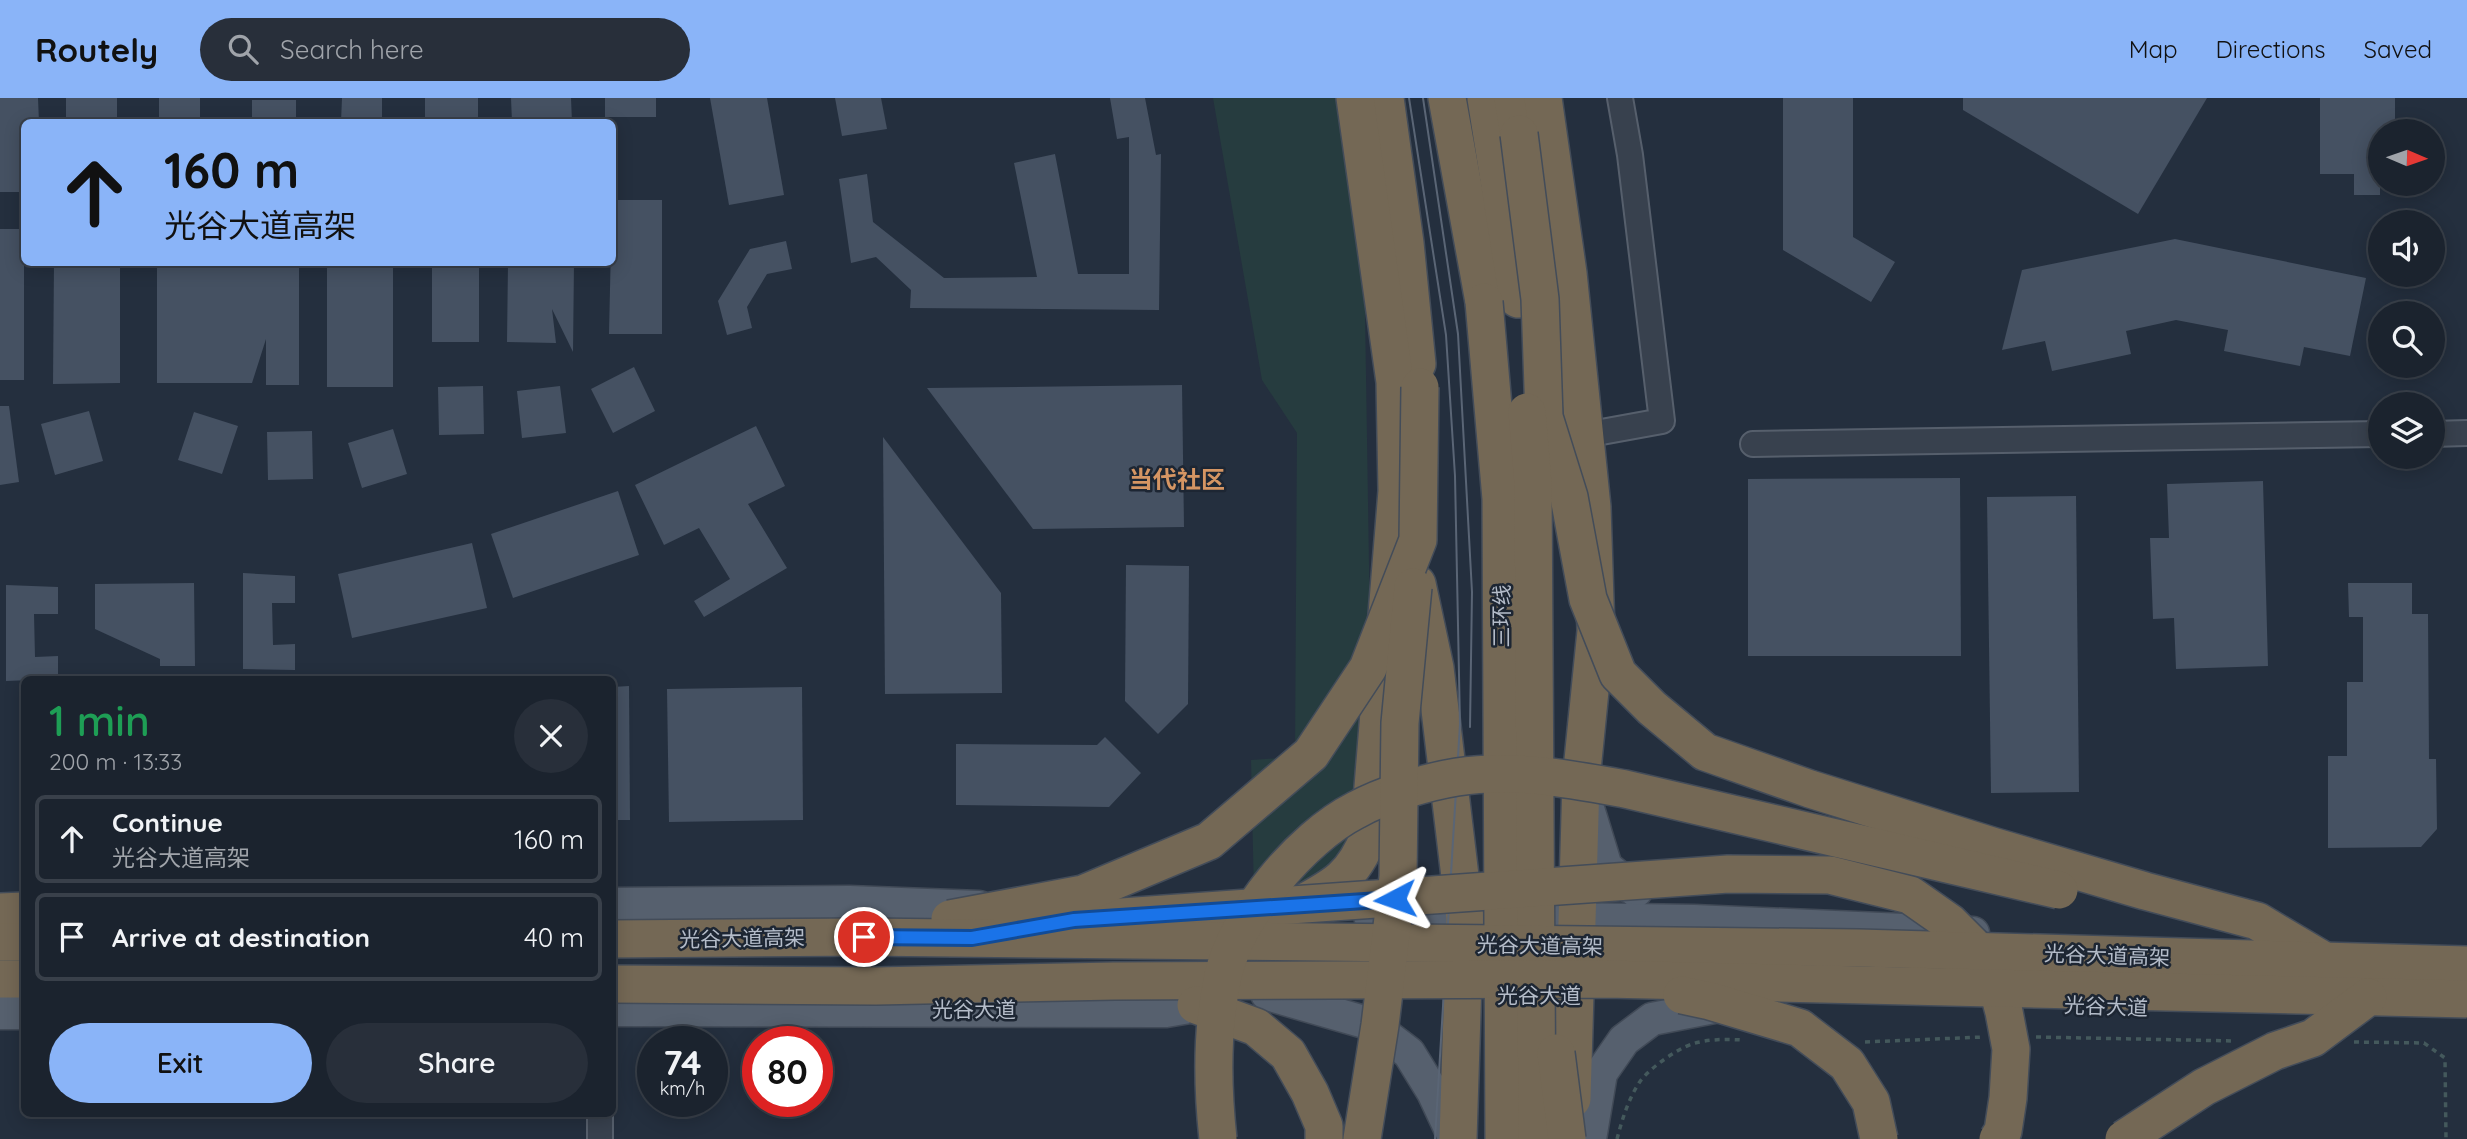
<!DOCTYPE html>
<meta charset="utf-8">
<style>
body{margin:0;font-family:Quicksand,"Noto Sans SC",sans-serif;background:#282f3a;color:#f1f3f6;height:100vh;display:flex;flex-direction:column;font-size:26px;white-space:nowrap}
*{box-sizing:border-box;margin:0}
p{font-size:23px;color:#a0a4aa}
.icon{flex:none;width:38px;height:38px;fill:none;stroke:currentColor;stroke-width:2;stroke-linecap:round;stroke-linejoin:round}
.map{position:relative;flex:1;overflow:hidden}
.panel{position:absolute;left:21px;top:578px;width:595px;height:441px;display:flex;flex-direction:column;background:#1b232e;border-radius:10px;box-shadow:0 4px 18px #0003,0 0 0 2px #39404a}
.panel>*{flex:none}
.hud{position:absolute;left:21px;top:21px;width:595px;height:147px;border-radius:10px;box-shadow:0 4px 18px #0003,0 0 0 2px #39404a;background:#8ab4f8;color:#111;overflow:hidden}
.needle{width:46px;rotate:92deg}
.fabs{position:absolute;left:2368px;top:21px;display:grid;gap:14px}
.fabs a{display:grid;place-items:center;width:77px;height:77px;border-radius:50%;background:#1b232e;box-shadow:0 4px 18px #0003,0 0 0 2px #39404a;font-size:35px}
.speed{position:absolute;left:637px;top:928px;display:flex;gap:14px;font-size:35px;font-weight:700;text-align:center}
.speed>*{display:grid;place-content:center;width:91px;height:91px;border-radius:50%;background:#1b232e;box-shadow:0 4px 18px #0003,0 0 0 2px #39404a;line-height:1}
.speed small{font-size:18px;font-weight:400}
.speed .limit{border:10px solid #d22;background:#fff;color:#111}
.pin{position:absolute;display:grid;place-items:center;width:60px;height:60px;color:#fff;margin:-30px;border:4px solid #fff;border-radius:50%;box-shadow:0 2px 7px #0007}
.me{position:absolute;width:77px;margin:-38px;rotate:266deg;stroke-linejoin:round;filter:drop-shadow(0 0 5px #0008)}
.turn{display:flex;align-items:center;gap:24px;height:147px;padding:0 28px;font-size:32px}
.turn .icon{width:91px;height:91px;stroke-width:2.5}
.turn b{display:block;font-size:49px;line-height:60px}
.round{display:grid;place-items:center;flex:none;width:74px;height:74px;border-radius:37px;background:#282f3a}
.headline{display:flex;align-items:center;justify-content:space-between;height:119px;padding:0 28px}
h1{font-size:42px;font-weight:600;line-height:52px;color:#1e9e55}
.cta{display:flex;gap:14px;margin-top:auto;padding:14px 28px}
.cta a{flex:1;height:80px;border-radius:42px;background:#8ab4f8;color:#111;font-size:28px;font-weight:600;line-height:80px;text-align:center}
.cta a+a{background:#282f3a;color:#f1f3f6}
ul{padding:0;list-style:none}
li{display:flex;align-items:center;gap:21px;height:88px;margin:0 14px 10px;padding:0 14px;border:4px solid #39404a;border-radius:10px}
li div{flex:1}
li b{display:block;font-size:26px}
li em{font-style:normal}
header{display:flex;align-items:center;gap:42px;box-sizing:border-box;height:98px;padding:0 35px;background:#8ab4f8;color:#111}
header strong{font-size:33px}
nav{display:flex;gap:38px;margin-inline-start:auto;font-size:24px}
.search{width:490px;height:63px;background:#282f3a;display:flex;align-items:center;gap:18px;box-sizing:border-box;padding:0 24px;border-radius:38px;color:#a0a4aa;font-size:26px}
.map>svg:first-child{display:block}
.green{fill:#263c3f}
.building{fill:#455162}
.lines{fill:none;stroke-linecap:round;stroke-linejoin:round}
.minor-casing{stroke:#565f6c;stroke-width:28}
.major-casing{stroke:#414a57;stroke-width:35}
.highway-casing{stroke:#434c59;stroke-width:40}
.path{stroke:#44595c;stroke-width:3.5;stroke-dasharray:5 5;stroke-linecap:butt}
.minor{stroke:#38414e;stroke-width:24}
.major{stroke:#56606e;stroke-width:32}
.highway{stroke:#746855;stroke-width:37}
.tram{stroke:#5a6575;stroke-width:2}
.highway-bridge-casing{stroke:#434c59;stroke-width:40;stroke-linecap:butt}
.highway-bridge{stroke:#746855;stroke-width:37}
.route-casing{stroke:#114b97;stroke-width:18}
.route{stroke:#1a73e8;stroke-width:12}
.labels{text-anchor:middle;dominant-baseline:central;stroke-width:5;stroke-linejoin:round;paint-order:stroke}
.street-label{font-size:21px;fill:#b4bcc9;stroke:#1d2633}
.quarter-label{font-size:24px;font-weight:bold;fill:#d59563;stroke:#1d2633}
</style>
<header>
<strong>Routely</strong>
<div class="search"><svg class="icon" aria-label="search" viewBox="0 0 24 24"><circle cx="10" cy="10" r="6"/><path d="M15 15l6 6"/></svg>Search here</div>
<nav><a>Map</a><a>Directions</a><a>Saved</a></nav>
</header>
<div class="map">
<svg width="2467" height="1041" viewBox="0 0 2467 1041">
<rect width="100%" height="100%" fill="#242f3e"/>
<path class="green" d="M1213,0H1339L1364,151L1370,530L1360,732L1328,783L1254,798L1251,662L1295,659L1297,335L1262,282Z"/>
<g class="building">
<path d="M0,0H38L39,24H24V94H0Z"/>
<rect x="66" y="0" width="51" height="24"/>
<rect x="159" y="0" width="41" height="24"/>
<path d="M342,0H382V24H341Z"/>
<rect x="425" y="0" width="53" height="24"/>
<path d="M511,0H571L572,24H512Z"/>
<rect x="605" y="0" width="51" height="19"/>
<path d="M710,0H767L784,97L729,107Z"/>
<path d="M835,0H881L887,31L842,38Z"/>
<path d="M1110,0H1145L1156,57L1161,56L1159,212L910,210L911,192L876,159L851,165L839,81L867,76L873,124L944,180L1037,179L1014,65L1055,56L1078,176H1129V39L1117,41Z"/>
<path d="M1783,0H1853V139L1895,164L1871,204L1783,152Z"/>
<path d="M1963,0H2207L2138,116L1963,12Z"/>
<path d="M2320,0H2395V33H2380V97H2354V76H2320Z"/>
<rect x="252" y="2" width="44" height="22"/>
<path d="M612,102H662V236H609Z"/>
<rect x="0" y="131" width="24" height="151"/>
<path d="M2175,141L2366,180L2350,258L2304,249L2300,268L2224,253L2228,232L2176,222L2126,233L2131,256L2052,273L2045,243L2002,252L2022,172Z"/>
<path d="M786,143L792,171L767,176L747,209L752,230L727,237L718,203L750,151Z"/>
<path d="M54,164H120V285L53,286Z"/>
<path d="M157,164H299V287H266V241L252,285H157Z"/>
<rect x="327" y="164" width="66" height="125"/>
<rect x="432" y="164" width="47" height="80"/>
<path d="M508,164H574L573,254L552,211L556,245L507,244Z"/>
<path d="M634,269L655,313L613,335L591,291Z"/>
<path d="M1182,287L1184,429L1033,431L927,290Z"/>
<path d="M483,288L484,336L439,337L438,289Z"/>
<path d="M560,288L566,335L522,340L517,293Z"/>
<path d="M0,308H9L19,384L0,387Z"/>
<path d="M89,313L103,363L55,377L41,326Z"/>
<path d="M194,314L238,328L222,376L178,362Z"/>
<path d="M756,328L785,388L748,406L787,470L704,519L694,503L730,481L699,430L664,447L635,387Z"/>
<path d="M393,331L407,376L362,390L348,345Z"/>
<path d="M312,333L313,381L268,382L267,334Z"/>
<path d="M883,339L1001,495L1002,595L885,596Z"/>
<path d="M1960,380L1961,558H1748V381Z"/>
<path d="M2263,383L2268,568L2176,571L2174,520L2153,521L2150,440H2169L2167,386Z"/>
<path d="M618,393L639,457L513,500L491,436Z"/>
<path d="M2076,398L2079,694L1991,695L1987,399Z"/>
<path d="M472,445L487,510L352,540L338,476Z"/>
<path d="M1126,467L1189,468L1188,606L1158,636L1125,603Z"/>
<path d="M243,475L295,478V505H272L273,547L295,546V572L243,571Z"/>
<path d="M194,485L195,568H160V561L95,531V486Z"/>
<path d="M2348,485H2412V516H2428L2429,661H2436L2437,731L2421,749L2328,750V658H2347V584H2363V519H2349Z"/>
<path d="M6,487L58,489V516H34L35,559L58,558V581L6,583Z"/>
<path d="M629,588L630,722H612V589Z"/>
<path d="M802,589L803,722L669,724L667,591Z"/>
<path d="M1105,639L1141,675L1109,709L956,707V646L1097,647Z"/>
</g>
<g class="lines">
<g class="minor-casing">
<g id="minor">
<path d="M2432,336L2467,335"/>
<path d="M1585,337L1662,323L1630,57L1620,0"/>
<path d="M1753,346L2380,336"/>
<path d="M600,1015V1041"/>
</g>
</g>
<g class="major-casing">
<g id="major">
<path d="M1586,704L1606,769L1636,793"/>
<path d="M612,806L849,804L979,809"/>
<path d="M1370,818L1694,823L1973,835"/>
<path d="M1267,896L1371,926L1409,955L1433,994L1455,1041"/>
<path d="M612,912L1166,913L1219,904"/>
<path d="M0,915H24"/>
<path d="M1590,1041L1601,975L1624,942L1652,921L1724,907"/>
</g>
</g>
<g class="highway-casing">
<g id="highway">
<path d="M1385,0L1405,145L1417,266"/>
<path d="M1447,0L1484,204"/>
<path d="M1486,0L1518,201"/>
<path d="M1513,0L1519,36"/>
<path d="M1543,0L1568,175L1592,409L1596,533L1581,682L1572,1001"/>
<path d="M1417,486L1435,570L1465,820L1458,1041"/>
<path d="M1294,810C1333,789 1352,781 1369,738L1397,393L1395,284L1355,0"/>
<path d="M0,814L24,813"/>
<path d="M0,844H24"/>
<path d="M0,881H24"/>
</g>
</g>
<g class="path">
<path d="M2036,939L2235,943"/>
<path d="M1865,944L1983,939"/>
<path d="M2354,944L2424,945L2445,960L2446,1041"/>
<path d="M1617,1041C1622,1022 1628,1002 1639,985C1648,971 1677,951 1692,946C1707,941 1726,941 1742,942"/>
</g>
<use href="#minor" class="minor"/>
<use href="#major" class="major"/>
<use href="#highway" class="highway"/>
<g class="tram">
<path d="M1409,0L1446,237L1455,378L1460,626L1435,1041"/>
<path d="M1423,0L1458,236L1472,494L1470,629"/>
</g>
<g class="highway-bridge-casing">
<g id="highway-bridge">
<path d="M1519,36L1540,201L1544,319L1569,399L1588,501L1618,576L1652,610L1705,654L1810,691L1992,748L2145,793L2257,823L2321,861"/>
<path d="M1484,204L1501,401L1504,1041"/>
<path d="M1527,314L1533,386L1537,1041"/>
<path d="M1108,820L1728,776L1830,777L1910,797L1950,825L1972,847L1995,880L2004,914L2011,951L2008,1000L2003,1033L1998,1041"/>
<path d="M950,821L1083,796L1209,743L1311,656L1368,570L1418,442L1420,289"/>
<path d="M612,841L864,839L1859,850L2467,867"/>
<path d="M612,886L876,888L1114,883L1606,881L2467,901"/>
<path d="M1682,897L1710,903L1800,930L1847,966L1871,1004L1879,1041"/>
<path d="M1196,907L1256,929L1288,956L1310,995L1324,1028V1041"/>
<path d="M1556,955L1567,1041"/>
<path d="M1218,1041C1212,986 1211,932 1223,878C1237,817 1301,740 1356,712C1383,697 1426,684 1457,679C1513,670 1570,681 1625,691L2059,792"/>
<path d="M1362,1041L1380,927L1398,779L1400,625L1413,489"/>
<path d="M2124,1041L2204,989L2275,953L2313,940L2368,899"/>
</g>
</g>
<use href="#highway-bridge" class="highway-bridge"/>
</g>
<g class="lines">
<g class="route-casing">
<path id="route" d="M864,839L972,840L1074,822L1395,801"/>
</g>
<use href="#route" class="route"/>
</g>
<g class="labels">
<g class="street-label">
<text transform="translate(1501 518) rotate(-90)">三环线</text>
<text transform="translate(742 840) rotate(-1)">光谷大道高架</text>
<text transform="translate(1540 847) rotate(1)">光谷大道高架</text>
<text transform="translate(2107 857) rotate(2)">光谷大道高架</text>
<text x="1539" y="897">光谷大道</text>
<text transform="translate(2106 908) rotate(2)">光谷大道</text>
<text x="974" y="911">光谷大道</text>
</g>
<g class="quarter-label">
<text x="1177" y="381">当代社区</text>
</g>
</g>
</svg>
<div class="fabs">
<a><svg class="needle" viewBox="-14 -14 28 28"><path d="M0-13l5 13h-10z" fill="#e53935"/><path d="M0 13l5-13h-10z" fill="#a0a4aa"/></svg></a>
<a><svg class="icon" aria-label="sound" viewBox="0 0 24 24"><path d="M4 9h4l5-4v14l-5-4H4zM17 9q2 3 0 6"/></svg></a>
<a><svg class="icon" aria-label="search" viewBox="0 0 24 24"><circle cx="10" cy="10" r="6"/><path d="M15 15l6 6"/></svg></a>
<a><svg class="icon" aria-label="layers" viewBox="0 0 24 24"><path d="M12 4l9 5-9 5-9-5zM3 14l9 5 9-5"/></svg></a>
</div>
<div class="speed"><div>74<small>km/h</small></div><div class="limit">80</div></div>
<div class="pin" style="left:864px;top:839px;background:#d93025"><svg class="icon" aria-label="arrive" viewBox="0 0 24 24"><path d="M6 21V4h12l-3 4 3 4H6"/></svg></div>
<svg class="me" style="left:1395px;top:801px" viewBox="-20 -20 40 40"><path d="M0-17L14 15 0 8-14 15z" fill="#1a73e8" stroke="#fff" stroke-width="4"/></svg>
<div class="hud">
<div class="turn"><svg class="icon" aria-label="ahead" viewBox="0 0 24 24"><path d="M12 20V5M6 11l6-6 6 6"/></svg><div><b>160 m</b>光谷大道高架</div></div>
</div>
<section class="panel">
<div class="headline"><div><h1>1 min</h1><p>200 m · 13:33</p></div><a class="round"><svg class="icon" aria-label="close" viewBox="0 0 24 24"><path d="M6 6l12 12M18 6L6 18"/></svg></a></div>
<ul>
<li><svg class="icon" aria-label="ahead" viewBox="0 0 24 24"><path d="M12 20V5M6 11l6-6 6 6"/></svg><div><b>Continue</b><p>光谷大道高架</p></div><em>160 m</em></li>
<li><svg class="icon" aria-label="arrive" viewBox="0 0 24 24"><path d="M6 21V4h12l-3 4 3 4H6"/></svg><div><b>Arrive at destination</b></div><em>40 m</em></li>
</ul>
<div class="cta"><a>Exit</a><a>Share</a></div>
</section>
</div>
